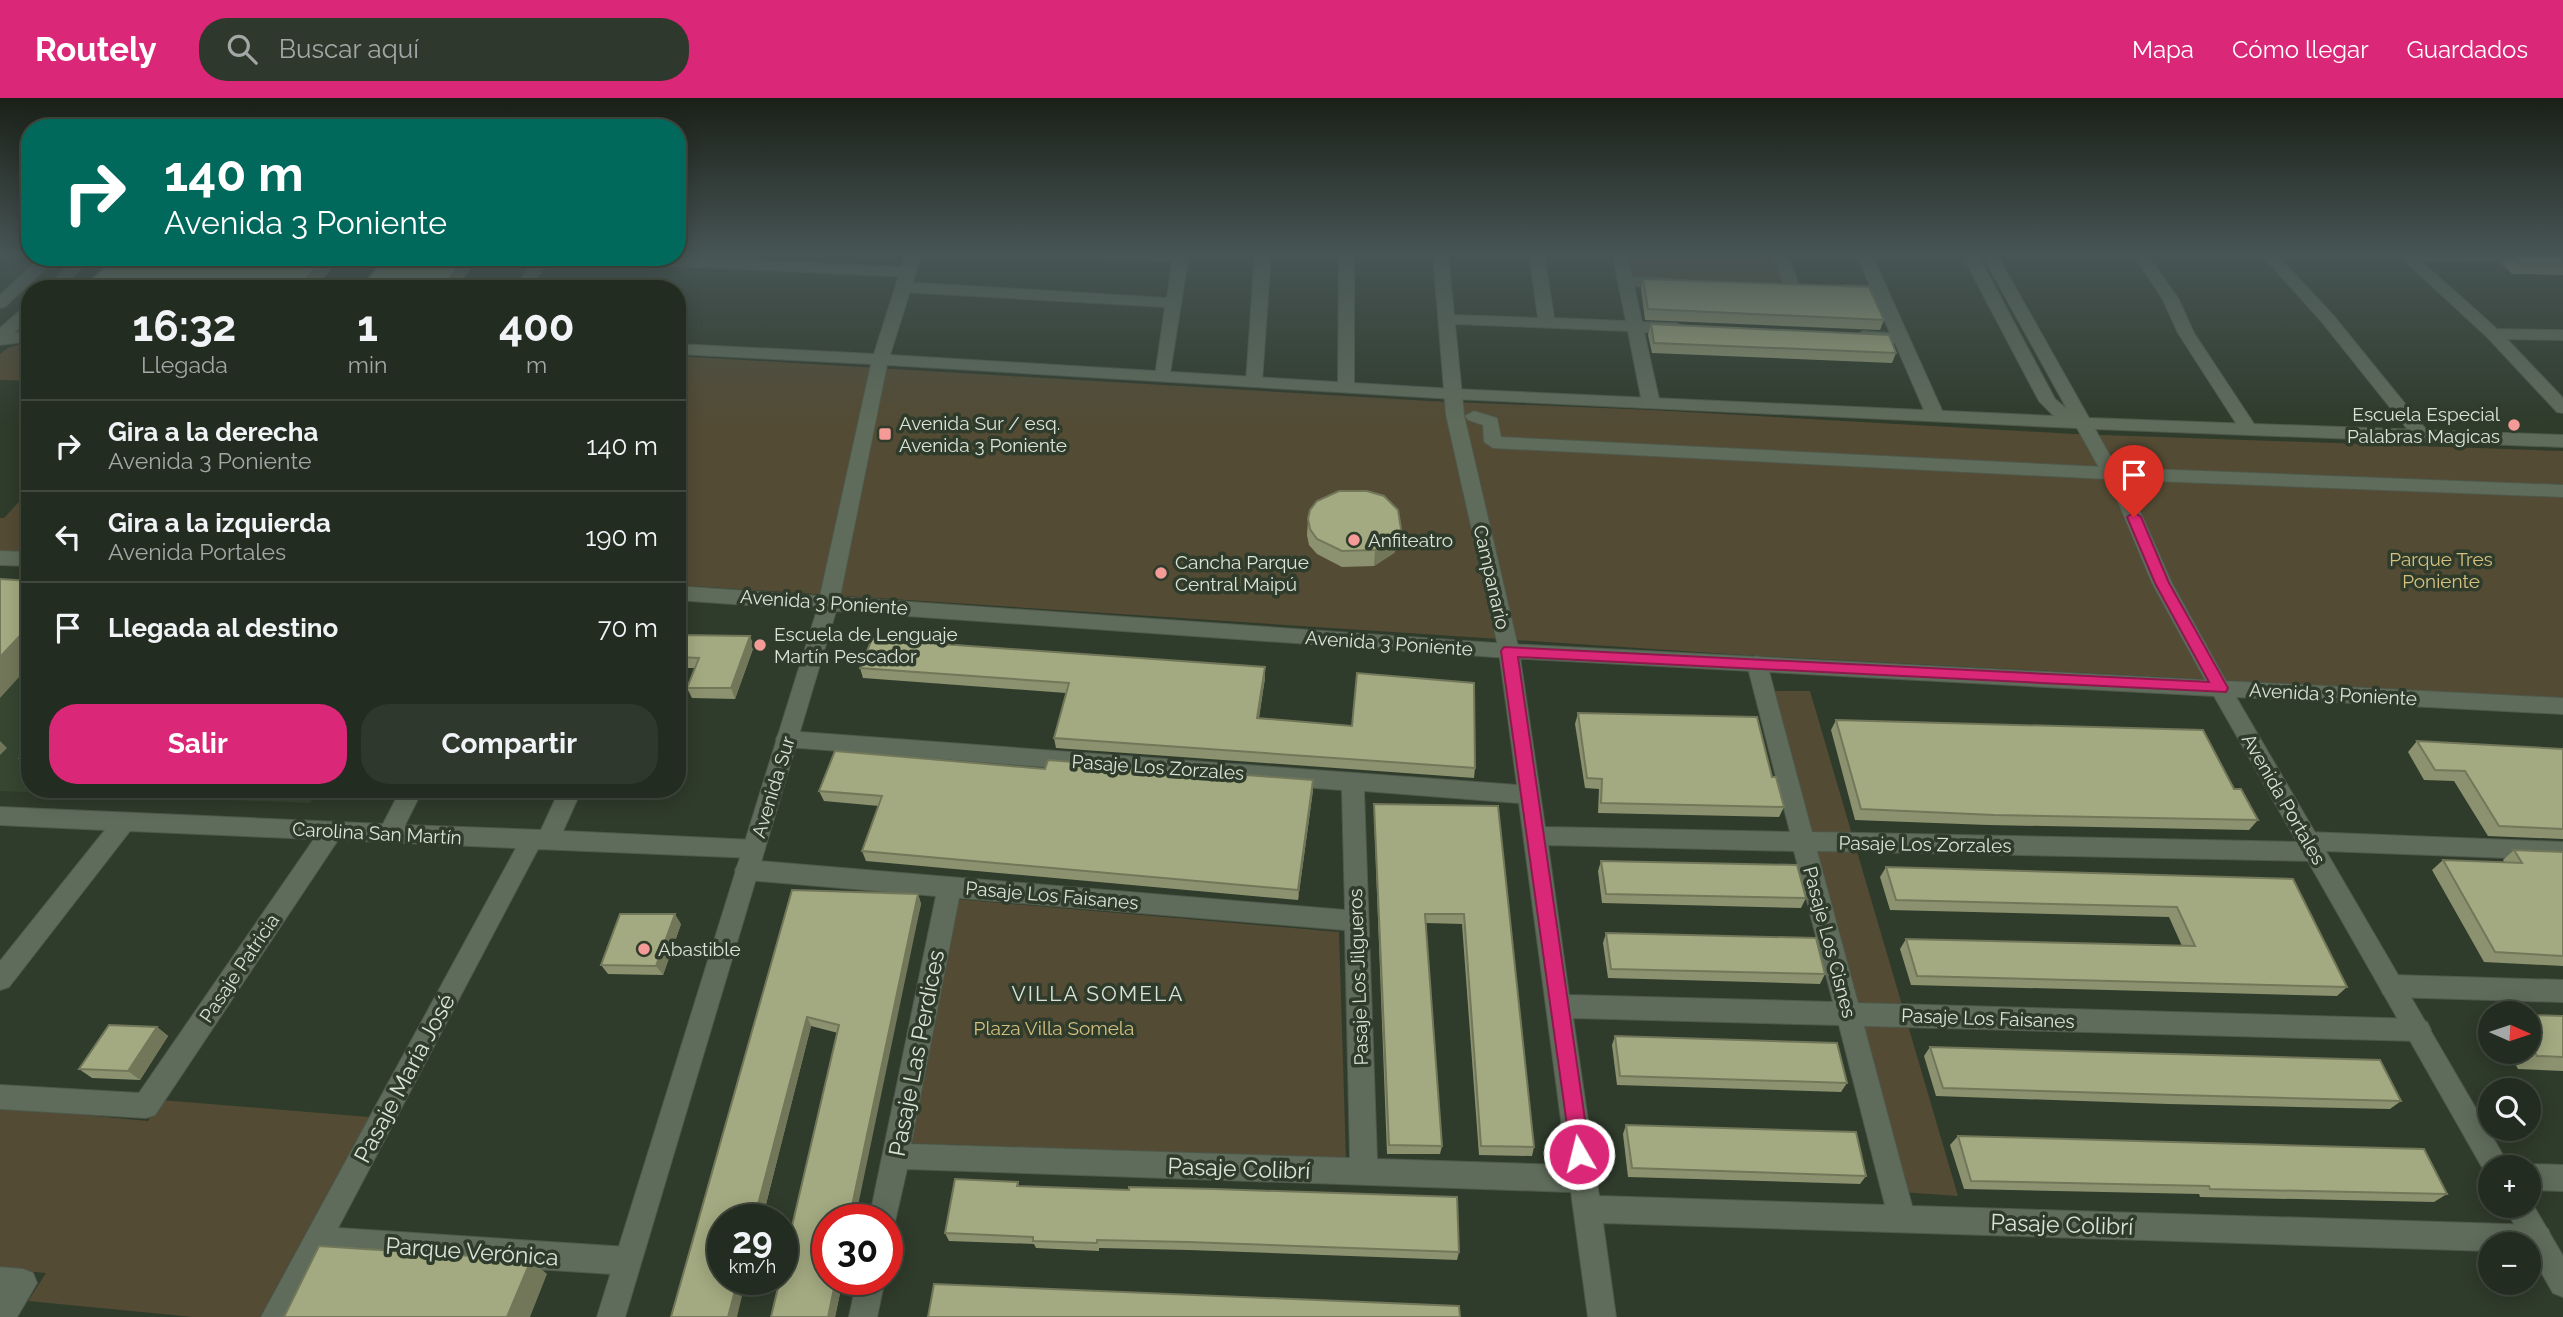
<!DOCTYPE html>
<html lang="es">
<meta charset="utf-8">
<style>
body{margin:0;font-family:Raleway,sans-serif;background:#2f382d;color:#f1f3f6;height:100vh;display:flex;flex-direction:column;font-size:26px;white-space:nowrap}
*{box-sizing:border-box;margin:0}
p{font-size:23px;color:#a3a7a5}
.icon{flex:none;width:38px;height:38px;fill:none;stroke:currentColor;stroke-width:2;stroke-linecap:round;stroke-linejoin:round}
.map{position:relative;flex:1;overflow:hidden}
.sheet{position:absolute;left:21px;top:182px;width:665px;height:518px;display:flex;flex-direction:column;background:#232c20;border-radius:28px;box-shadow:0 4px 18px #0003,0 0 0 2px #40483e}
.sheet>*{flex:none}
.banner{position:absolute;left:21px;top:21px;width:665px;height:147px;border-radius:28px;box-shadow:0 4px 18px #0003,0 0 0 2px #40483e;background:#00695c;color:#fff;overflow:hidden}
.needle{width:46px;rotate:93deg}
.tools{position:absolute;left:2478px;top:903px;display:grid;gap:14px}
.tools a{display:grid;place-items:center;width:63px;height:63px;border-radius:50%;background:#232c20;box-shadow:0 4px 18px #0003,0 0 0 2px #40483e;font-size:35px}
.speed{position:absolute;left:707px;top:1106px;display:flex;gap:14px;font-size:35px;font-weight:700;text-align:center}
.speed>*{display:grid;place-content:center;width:91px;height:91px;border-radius:50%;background:#232c20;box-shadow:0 4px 18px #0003,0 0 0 2px #40483e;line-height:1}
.speed small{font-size:18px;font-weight:400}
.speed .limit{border:10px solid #d22;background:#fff;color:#111}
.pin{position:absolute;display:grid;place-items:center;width:60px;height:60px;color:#fff;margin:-72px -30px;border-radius:50% 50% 50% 0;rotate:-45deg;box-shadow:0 0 7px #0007}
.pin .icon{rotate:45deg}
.me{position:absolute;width:77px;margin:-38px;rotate:352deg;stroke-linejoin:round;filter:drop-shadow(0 0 5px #0008)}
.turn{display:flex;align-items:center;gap:24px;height:147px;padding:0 28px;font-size:32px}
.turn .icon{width:91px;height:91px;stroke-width:2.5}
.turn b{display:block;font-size:49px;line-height:60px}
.eta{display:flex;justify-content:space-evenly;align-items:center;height:119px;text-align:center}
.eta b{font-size:42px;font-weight:700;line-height:49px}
.cta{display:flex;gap:14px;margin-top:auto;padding:14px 28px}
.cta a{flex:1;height:80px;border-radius:28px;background:#db2777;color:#fff;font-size:28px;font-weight:700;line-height:80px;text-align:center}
.cta a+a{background:#2f382d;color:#f1f3f6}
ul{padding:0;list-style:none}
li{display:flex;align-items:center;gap:21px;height:91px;padding:0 28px;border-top:2px solid #40483e}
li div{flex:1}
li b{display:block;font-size:26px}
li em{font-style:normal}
header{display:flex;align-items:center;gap:42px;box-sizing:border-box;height:98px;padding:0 35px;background:#db2777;color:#fff}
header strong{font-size:33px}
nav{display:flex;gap:38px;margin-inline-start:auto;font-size:24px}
.search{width:490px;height:63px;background:#2f382d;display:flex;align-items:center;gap:18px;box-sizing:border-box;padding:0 24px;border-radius:28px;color:#a3a7a5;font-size:26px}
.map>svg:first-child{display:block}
.built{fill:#364631}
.green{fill:#534b34}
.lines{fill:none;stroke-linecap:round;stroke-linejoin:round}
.street-casing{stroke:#4e584b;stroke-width:2}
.secondary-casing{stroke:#4e584b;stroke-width:2}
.street{fill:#5f6c5b;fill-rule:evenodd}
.secondary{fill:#5f6c5b;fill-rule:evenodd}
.wall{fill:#8c926f}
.shaded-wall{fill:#72775a}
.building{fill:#a3aa81;stroke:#72775a;stroke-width:2}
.route{fill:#db2777;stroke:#8e194d;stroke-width:2}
.poi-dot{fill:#f59b97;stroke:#2f3b2b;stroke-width:2.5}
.labels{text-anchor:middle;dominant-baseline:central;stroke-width:7;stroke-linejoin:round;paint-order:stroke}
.poi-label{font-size:19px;fill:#dbe2d8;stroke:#2f3b2b;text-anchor:start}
.park-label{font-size:19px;fill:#d5c07f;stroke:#2f3b2b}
.street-label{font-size:19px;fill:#dbe2d8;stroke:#2f3b2b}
.neighbourhood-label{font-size:21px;letter-spacing:2px;fill:#dbe2d8;stroke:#2f3b2b}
.near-street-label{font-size:23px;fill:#dbe2d8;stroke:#2f3b2b}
</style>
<header>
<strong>Routely</strong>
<div class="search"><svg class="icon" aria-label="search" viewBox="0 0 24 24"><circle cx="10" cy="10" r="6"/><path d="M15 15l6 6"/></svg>Buscar aquí</div>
<nav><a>Mapa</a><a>Cómo llegar</a><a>Guardados</a></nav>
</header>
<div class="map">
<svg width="2563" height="1219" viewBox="0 0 2563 1219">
<rect width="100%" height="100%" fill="#2f3b2b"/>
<path class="built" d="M0,493L30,495V691H318L310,705L0,693Z"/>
<g class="green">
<path d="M1627,155H1773L1783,184L1633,181Z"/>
<path d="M30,243V283L0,282V256L8,250Z"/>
<path d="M677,258L1429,303L1651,312L2074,336L2563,353V600L1744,557L677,487Z"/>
<path d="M30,392V454L0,453V420H4Z"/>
<path d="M1767,593H1810L1958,1098L1901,1094Z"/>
<path d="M955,801L1339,834L1346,1061L910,1045Z"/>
<path d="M161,1002L369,1019L260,1219H193L28,1203L46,1175L0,1171V1009L148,1023Z"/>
</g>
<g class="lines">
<g class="street-casing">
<g id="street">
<path d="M1094,155H1189L1169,282L1163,283L1155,278L1165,209L903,194L895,189L903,184L1167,200L1172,163L1102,160Z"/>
<path d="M1255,155H1271L1262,284L1254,289L1246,284Z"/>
<path d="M1339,155H1354V289L1346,294L1338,289Z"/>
<path d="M1433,155H1448L1454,217L1538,220L1529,155H1544L1554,220L1626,223L1612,155H1626L1632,179L1669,180L1677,185L1669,190L1634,188L1642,224L1677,225L1685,230L1677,235L1644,234L1660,305L1651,310L1642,305L1628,233L1455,226L1464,317L1519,553L1545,729L1790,734L1747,566L1750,561L1757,558L1764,561L1767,566L1812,734L2297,744L2300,736L2308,734L2563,744V762L2326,753L2323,761L2315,763L1817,753L1858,905L2418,921L2427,924L2431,932L2427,940L2418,943L1864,928L1912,1108L2538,1127L2548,1131L2552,1141L2548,1151L2529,1155V1146H2490V1153L1603,1125L1616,1219H1588L1571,1094L907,1071L893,1132L887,1134V1122H869L936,798L747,782L739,779L735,772L739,765L747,762L1345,812L1342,692L787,649L779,647L776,641L779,635L787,633L1517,687L1499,553L1446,317ZM1364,693L1519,705L1567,1067L1377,1061ZM1548,747L1794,753L1833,904L1569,897ZM959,800L1345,832L1350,1060L911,1046ZM1573,920L1839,927L1885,1107L1599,1098Z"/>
<path d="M1772,155H1787L1800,190L1797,193H1787L1784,190Z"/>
<path d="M1856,155H1871L1945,319L1942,323H1930L1927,319L1895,245L1863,243L1855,238L1863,233L1890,235L1874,198L1844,197L1836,192L1844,187L1870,188Z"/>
<path d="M2132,155H2146L2178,200L2194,235L2258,332L2255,336H2243L2178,235L2162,200Z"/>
<path d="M2260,155H2275L2333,217L2428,334L2431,338L2428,342H2416L2321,223Z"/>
<path d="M2396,155H2563V164L2421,163L2497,231L2563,232V242L2507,241L2563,300V315L2557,314L2487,239Z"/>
<path d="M536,159H668L908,169L916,174L908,179L549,162L530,191H514Z"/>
<path d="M1474,313L1497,320L1501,339L2125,370L2563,387V399L2125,382L1493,350L1484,344L1483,327L1468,322L1465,318Z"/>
<path d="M401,691H423L405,727L541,732L560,691H582L563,733L754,742L762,744L765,751L762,758L754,760L538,751L338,1130L627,1149L637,1153L641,1163L637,1173L627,1177L323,1157L291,1219H261L516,750L338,742L155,1017L146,1020L0,1011V987L139,995L314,741L130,733L9,889L0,892V863L105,732L0,727V709L383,726Z"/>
<path d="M2392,877L2563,882V904L2392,899L2383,896L2380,888L2383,880Z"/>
<path d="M2529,1066L2563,1067V1093L2529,1092V1069H2520Z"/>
<path d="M0,1169L23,1171L33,1175L37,1185L17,1219H0Z"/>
<path d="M857,1181H885L877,1219H849Z"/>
</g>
</g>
<g class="secondary-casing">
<g id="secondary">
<path d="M906,155H922L890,257L1454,291L2054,318L2039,303L1961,155H1977L2055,301L2067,311L1981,155H1996L2089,320L2563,337V349L2095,331L2136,404L2172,485L2226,583L2563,600V616L2236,599L2510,1069H2490V1079L2487,1078L2214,598L1509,560L836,513L625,1219H597L817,512L677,502V488L820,498L871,266L677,256V246L874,256ZM887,267L1454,301L2077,330L2118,404L2152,485L2205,582L1509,546L840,499Z"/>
<path d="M41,159H57L6,208L0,210V197Z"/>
<path d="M77,159H93L61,191H44Z"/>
<path d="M30,207V221L14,235L30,233V243L0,247V230L24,209Z"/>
<path d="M0,453L30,454V468L0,467Z"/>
<path d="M2529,1100L2563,1158V1199L2553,1195L2529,1153V1146H2525L2504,1108H2529Z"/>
</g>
</g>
<use href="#street" class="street"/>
<use href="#secondary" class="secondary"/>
</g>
<g class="wall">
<path d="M2509,156H2563V177L2512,176L2502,166Z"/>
<path d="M115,159H479L379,167H335L314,191H95L89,184Z"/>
<path d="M1643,181L1884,222L1880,232L1645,222L1641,191Z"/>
<path d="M1651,226L1896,255L1892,265L1652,255L1648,237Z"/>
<path d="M1308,421L1399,446L1394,455L1374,468L1342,469L1317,456L1309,447L1307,437Z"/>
<path d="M677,547L754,548L735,601L692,600L687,590L695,570H677Z"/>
<path d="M860,570L1265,580L1259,620L1475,670L1474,680L1056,650L1054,640L1066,595L863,580Z"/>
<path d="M1578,615L1772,679L1784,709L1779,719L1598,715L1599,691L1585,690L1575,626Z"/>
<path d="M1836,622L2234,691L2258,722L2249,732L1988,727L1855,722L1831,632Z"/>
<path d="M2417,643L2563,651V741L2488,738L2454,683L2424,682L2408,654Z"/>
<path d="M30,648V669L20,660Z"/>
<path d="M1045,671L1313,682V692L1298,802L866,763L862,753L879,708L824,703L819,693Z"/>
<path d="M1374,706L1498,708L1534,1049L1532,1058L1479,1057L1462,826L1426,825L1442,1048L1440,1056H1387L1374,716Z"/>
<path d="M2514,752L2563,754V868L2484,864L2432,772L2443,762L2504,764L2503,762Z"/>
<path d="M1601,763L1806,800L1801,810L1602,805L1598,773Z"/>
<path d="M1886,769L2293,781L2347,889L2337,898L1911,887L1900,851L1906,841L2182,848L2169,819L1890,812L1880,779Z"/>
<path d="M792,792L918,796L921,806L828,1181H843L835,1219H771L838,935L811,928L762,1122H723Z"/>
<path d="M681,826L663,877L608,876L601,867Z"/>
<path d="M1606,835L1825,876L1820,886L1608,880L1603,845Z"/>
<path d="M2529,917L2563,918V973L2518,971L2508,954H2529Z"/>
<path d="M157,929L168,938L140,982L92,980L79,971Z"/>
<path d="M1615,938L1847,985L1841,994L1617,987L1612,947Z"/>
<path d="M1930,949L2401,1003L2390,1011L2168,1006L1936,998L1924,958Z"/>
<path d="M1626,1027L1866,1078L1860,1086L1628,1079L1623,1036Z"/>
<path d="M1958,1038L2447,1096L2434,1104L2200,1099L2199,1096L1964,1091L1950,1047Z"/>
<path d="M1018,1084L1019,1088L1459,1154L1457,1162L1189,1152L1099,1150V1153L1036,1150L1034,1146L949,1143L945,1135Z"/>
</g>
<g class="shaded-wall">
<path d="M325,159H330L335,167L314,191H298Z"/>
<path d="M465,159H479L456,191H441Z"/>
<path d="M1401,431L1399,446L1394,455L1374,468L1375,452Z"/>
<path d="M30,527V567L0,600V559Z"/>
<path d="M750,538L754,548L735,601L731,590Z"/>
<path d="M1265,569V580L1257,630V620Z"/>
<path d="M0,643L7,650L0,657Z"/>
<path d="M1313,682V692L1298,802V792Z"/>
<path d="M918,796L921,806L855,1122H849Z"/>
<path d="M675,816L681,826L663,877L656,868Z"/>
<path d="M807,919L811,928L762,1122H754Z"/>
<path d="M157,929L168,938L140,982L128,973Z"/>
<path d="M531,1162L547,1176L530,1219H507Z"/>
<path d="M738,1181H746L737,1219H728Z"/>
<path d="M836,1181H843L835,1219H828Z"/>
</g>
<g class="building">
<path d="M2509,156H2563V166H2520Z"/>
<path d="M115,159H325L298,191H265L266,190L89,184Z"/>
<path d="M385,159H465L441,191H360Z"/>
<path d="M1643,181L1869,189L1884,222L1648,211Z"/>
<path d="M1651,226L1889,237L1896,255L1654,245Z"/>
<path d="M1339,393H1367L1384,398L1398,412L1401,431L1395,440L1375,452L1342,453L1317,441L1310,431L1308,421L1310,412L1317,403Z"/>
<path d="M0,481L30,483V527L0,559Z"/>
<path d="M681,537L750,538L731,590H687L699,560L677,559V547Z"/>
<path d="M872,541L1265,569L1257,620L1352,628L1357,575L1474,585L1475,670L1054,640L1069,585L860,570Z"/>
<path d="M1578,615L1757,619L1772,679H1776L1784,709L1601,705L1602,681L1587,680Z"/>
<path d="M1836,622L2203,632L2234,691H2241L2258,722L1994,717L1861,711Z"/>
<path d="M2417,643L2563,651V731L2499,728L2465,673L2435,672Z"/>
<path d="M30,648V660H20Z"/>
<path d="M835,653L1045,671L1048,662L1313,682L1298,792L862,753L882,698L819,693Z"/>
<path d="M1374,706L1498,708L1534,1049L1481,1048L1464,816H1425L1442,1048L1389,1047Z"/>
<path d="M2514,752L2563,754V858L2495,854L2443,762L2522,765Z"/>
<path d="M1601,763L1797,767L1806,800L1606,796Z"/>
<path d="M1886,769L2293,781L2347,889L1917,878L1906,841L2195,848L2177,809L1896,802Z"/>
<path d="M792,792L918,796L849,1122H828V1181H836L828,1219H771L780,1181H782V1171L839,927L807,919L754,1122H723V1181H738L728,1219H671Z"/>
<path d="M620,816H675L656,868L601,867Z"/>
<path d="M1606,835L1816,840L1825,876L1611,871Z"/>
<path d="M2529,917L2563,918V959L2537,958L2529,944Z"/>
<path d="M109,927L157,929L128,973L79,971Z"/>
<path d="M1615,938L1837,945L1847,985L1620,978Z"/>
<path d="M1930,949L2380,962L2401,1003L2177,997L1943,990Z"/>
<path d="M1626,1027L1856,1034L1866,1078L1632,1070Z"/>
<path d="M1958,1038L2424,1051L2447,1096L2210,1091L2209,1088L1971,1083Z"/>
<path d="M955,1081L1018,1084L1017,1088L1129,1092V1089L1215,1091L1457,1099L1459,1154L1188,1144L1097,1142V1145L1033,1143V1139L945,1135Z"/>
<path d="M319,1148L531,1162L507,1219H284Z"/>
<path d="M934,1186L1459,1208L1460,1219H928Z"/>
</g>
<linearGradient id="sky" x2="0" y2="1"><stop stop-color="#1a2018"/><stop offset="0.48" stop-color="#475555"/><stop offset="1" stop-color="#475555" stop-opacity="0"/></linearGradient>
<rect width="2563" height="325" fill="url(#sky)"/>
<path class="route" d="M2134,414L2141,419L2169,485L2228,590L2226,594L1518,559L1590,1056L1587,1063L1579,1066L1572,1063L1501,553L1504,549L2209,584L2155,485L2127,419Z"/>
<g class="poi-dot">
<circle cx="2514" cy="327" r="7"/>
<rect x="878" y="329" width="14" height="14" rx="3.5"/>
<circle cx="1354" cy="442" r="7"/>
<circle cx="1161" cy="475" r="7"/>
<circle cx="760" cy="547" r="7"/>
<circle cx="644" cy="851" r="7"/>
</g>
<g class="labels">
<g class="poi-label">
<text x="2500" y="316" text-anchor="end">Escuela Especial<tspan x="2500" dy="22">Palabras Magicas</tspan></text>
<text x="899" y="325">Avenida Sur / esq.<tspan x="899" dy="22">Avenida 3 Poniente</tspan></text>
<text x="1368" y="442">Anfiteatro</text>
<text x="1175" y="464">Cancha Parque<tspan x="1175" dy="22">Central Maipú</tspan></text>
<text x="774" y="536">Escuela de Lenguaje<tspan x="774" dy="22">Martín Pescador</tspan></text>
<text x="658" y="851">Abastible</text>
</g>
<g class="park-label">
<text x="2441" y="461">Parque Tres<tspan x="2441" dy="22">Poniente</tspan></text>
<text x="1054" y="930">Plaza Villa Somela</text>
</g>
<g class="street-label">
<text transform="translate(1492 479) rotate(77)">Campanario</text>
<text transform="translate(824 504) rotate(4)">Avenida 3 Poniente</text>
<text transform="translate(1389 545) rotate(4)">Avenida 3 Poniente</text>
<text transform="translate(2333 596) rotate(3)">Avenida 3 Poniente</text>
<text transform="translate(1158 669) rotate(4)">Pasaje Los Zorzales</text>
<text transform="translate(773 689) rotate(-73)">Avenida Sur</text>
<text transform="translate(2284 701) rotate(60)">Avenida Portales</text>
<text transform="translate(377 735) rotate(3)">Carolina San Martín</text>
<text transform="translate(1925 746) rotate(1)">Pasaje Los Zorzales</text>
<text transform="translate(1052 797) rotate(5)">Pasaje Los Faisanes</text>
<text transform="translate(1830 844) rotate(75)">Pasaje Los Cisnes</text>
<text transform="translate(239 870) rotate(-56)">Pasaje Patricia</text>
<text transform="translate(1358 879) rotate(-92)">Pasaje Los Jilgueros</text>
<text transform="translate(1988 920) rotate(2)">Pasaje Los Faisanes</text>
</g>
<g class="neighbourhood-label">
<text x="1098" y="895">VILLA SOMELA</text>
</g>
<g class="near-street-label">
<text transform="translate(916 955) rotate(-79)">Pasaje Las Perdices</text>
<text transform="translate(404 980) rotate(-62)">Pasaje María José</text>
<text transform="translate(1239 1070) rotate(2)">Pasaje Colibrí</text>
<text transform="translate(2062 1126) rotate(2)">Pasaje Colibrí</text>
<text transform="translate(472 1153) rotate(4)">Parque Verónica</text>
</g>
</g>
</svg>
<div class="tools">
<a><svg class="needle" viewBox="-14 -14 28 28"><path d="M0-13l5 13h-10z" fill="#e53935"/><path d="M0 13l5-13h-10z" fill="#a3a7a5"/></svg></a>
<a><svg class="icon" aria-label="search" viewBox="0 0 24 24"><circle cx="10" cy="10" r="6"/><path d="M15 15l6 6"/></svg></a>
<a>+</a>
<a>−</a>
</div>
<div class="speed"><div>29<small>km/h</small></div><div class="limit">30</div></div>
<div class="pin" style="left:2134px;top:419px;background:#d93025"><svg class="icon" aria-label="arrive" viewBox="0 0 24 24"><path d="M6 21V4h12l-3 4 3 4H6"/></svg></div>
<svg class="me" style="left:1579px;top:1056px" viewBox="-20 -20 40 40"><circle r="17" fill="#db2777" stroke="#fff" stroke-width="3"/><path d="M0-11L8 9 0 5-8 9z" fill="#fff"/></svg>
<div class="banner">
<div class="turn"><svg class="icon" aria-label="right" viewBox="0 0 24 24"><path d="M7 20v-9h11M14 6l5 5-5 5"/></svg><div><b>140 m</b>Avenida 3 Poniente</div></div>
</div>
<section class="sheet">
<div class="eta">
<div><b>16:32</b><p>Llegada</p></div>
<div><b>1</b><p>min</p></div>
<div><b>400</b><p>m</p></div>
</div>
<ul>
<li><svg class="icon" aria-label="right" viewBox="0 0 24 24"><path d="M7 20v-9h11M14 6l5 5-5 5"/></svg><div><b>Gira a la derecha</b><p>Avenida 3 Poniente</p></div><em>140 m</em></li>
<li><svg class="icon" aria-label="left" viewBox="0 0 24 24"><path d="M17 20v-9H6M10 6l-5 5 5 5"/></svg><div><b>Gira a la izquierda</b><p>Avenida Portales</p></div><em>190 m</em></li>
<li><svg class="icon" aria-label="arrive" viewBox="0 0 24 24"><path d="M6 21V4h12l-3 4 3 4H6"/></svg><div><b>Llegada al destino</b></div><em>70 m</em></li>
</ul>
<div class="cta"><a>Salir</a><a>Compartir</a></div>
</section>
</div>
